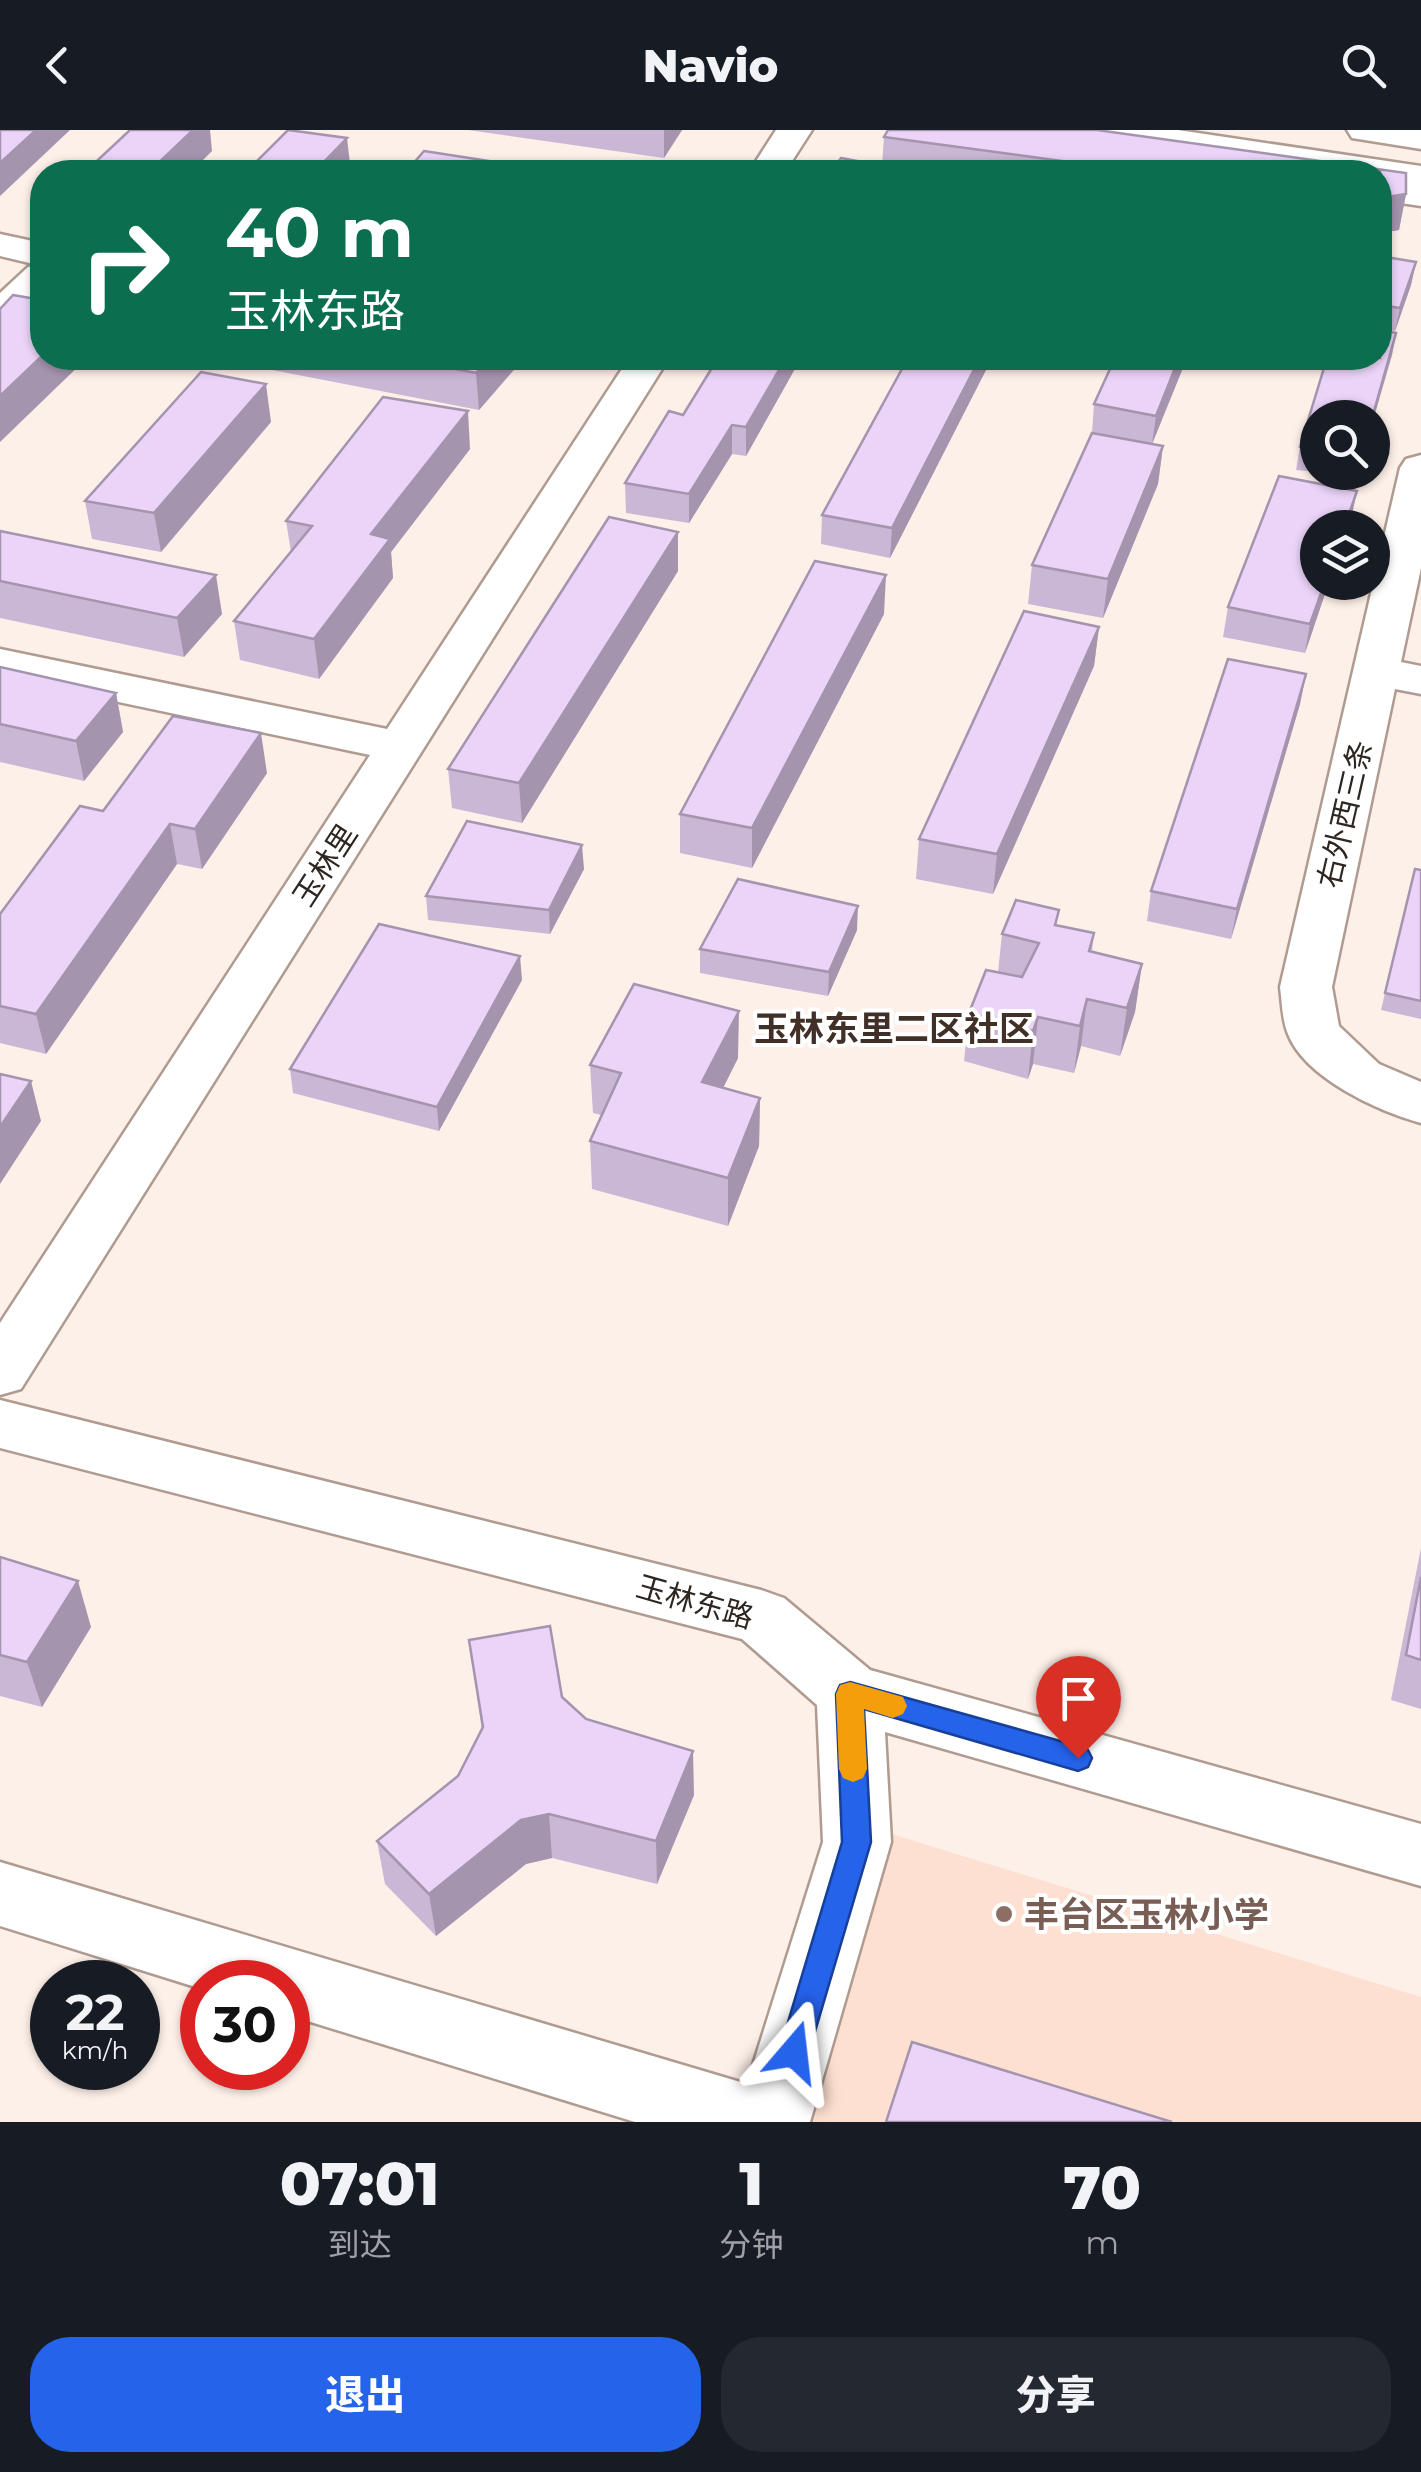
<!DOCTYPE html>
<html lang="zh">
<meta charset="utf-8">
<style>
body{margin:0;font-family:Montserrat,"Noto Sans SC",sans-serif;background:#242831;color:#f1f3f6;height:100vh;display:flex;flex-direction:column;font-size:38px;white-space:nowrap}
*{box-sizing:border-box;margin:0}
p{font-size:32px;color:#9ea1a6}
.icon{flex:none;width:55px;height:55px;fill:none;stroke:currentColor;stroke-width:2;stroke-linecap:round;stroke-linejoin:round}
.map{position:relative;height:1992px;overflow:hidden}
.panel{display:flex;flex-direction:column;background:#171b24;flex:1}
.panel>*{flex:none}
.banner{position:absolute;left:30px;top:30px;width:1362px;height:210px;border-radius:40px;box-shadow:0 2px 8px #0004;background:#0b6e4f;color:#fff;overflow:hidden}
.buttons{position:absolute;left:1300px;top:270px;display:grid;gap:20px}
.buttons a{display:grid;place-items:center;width:90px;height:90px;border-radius:50%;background:#171b24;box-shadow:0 2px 8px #0004;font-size:50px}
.speed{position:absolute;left:30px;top:1830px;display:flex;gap:20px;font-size:50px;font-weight:700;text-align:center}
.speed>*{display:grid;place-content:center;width:130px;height:130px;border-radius:50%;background:#171b24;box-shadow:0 2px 8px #0004;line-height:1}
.speed small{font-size:25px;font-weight:400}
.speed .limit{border:15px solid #d22;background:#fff;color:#111}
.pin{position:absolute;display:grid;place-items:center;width:85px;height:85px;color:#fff;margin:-102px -42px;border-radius:50% 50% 50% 0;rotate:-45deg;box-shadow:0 0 10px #0007}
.pin .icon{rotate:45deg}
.me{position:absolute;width:110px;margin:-55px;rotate:17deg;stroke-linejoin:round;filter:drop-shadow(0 0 8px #0008)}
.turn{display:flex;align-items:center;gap:35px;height:210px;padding:0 30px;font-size:45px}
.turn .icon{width:130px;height:130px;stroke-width:2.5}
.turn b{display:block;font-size:70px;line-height:85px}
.eta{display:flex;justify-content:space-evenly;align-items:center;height:170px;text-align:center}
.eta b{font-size:60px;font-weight:800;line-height:70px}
.cta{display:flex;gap:20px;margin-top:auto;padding:20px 30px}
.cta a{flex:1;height:115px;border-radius:40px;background:#2563eb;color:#fff;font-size:40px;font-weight:800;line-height:115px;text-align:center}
.cta a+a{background:#242831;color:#f1f3f6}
header{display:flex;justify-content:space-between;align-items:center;height:130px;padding:0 30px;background:#171b24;font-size:45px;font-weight:800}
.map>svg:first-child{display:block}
.built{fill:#fde0d1}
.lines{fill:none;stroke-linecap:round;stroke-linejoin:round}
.minor-casing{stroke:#af9b90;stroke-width:5}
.major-casing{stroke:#af9b90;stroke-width:5}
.minor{fill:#fff;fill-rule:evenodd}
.major{fill:#fff;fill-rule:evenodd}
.wall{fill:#cab6d5}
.shaded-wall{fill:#a494ae}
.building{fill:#ebd4f8;stroke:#a494ae;stroke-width:2.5}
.route{fill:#2563eb;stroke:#184099;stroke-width:2.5}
.slow{fill:#f59e0b}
.education-dot{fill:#8d6e63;stroke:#fff;stroke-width:4}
.labels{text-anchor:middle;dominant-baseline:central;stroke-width:8;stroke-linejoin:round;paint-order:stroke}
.street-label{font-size:30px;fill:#2d2621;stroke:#fff}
.quarter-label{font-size:35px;font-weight:bold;fill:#403027;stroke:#fff}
.near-education-label{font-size:35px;font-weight:bold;fill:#785e54;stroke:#fff;text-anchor:start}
</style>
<header><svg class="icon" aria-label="back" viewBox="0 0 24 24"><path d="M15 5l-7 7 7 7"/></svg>Navio<svg class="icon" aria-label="search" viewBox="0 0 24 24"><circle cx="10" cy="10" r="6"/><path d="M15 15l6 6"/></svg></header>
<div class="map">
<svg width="1421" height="1992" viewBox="0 0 1421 1992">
<rect width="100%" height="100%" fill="#fdf0e9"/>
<path class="built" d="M882,1701L1421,1867V1992H794Z"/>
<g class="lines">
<g class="minor-casing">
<g id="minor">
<path d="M776,0H812L785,42H749Z"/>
<path d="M1347,0H1421V19L1352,8Z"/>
<path d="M1380,48L1421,54V76L1380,70Z"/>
<path d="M0,104L42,113V165L14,192L0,196V163L28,137L38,135L0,126Z"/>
<path d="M629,228H669L21,1259L0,1265V1193L370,625L0,547V519L387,599Z"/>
<path d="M1421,325V438L1401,532L1421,536V564L1395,559L1332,857L1339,896L1379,934L1421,952V993C1378,981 1305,948 1288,904C1282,890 1282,872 1280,857L1400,338L1406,329Z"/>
<path d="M0,1270L761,1460L784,1468L870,1540L1421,1694V1756L885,1602L891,1712L810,1992H635L288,1885V1852H202V1859L0,1796V1732L747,1954L823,1712L817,1575L742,1509L0,1318Z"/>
</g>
</g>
<g class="major-casing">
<path id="major" d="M1088,0H1178L1421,36V58L1380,52V42H1318L1106,11L1093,8Z"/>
</g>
<use href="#minor" class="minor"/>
<use href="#major" class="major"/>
</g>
<g class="wall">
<path d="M468,0H682L664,28Z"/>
<path d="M888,0H1097L1406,43V64L1399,100L1380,103V42H831L841,28L882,35L884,7Z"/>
<path d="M1380,126L1416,132L1411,155L1395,201L1380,198Z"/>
<path d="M1380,200L1396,203L1372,294V288H1318V342L1296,340L1300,317L1327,228H1380Z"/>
<path d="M236,228H524L479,280L236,233Z"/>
<path d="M801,228L746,326L732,324L689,393L626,383L625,353L683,285Z"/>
<path d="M1115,228H1187L1152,314L1163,316L1158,354L1103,488L1028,474L1032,435L1092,303L1094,274Z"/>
<path d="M987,238L890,428L821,414L822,385Z"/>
<path d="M271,292L161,422L92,409L85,371Z"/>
<path d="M470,319L391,422L393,448L319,549L240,530L234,491L291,422L286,391Z"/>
<path d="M1318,342H1359L1358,347Z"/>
<path d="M1357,361L1349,398H1318V452H1329L1305,523L1223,507L1228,477Z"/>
<path d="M0,401L222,484L184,527L0,488Z"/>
<path d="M678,402V441L522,693L452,678L448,639Z"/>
<path d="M884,484L752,738L680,723V684Z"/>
<path d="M1099,497L1094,536L993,764L916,749L919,709Z"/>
<path d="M0,537L116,563L123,602L84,651L0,632Z"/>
<path d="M1306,544L1300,574L1231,809L1147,791L1151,761Z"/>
<path d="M267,643L202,739L177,734L46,924L0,913V784L103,681Z"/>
<path d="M584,739L550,804L428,790L426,766Z"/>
<path d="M1415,739L1421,740V889L1381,880Z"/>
<path d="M1057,796L1094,803L1092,822L1142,834L1135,882L1120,926L1081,916L1074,943L1033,934L1028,949L964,931L969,883L998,842L1002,804Z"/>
<path d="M857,800L828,866L700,843V819Z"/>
<path d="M522,850L439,1001L293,963L290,939Z"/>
<path d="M738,928L723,958L760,968L759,1016L728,1096L592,1059L590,1011L601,985L593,983L590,935Z"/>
<path d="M1421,1418V1579L1391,1570Z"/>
<path d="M0,1427L91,1497L42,1577L0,1566Z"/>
<path d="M469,1510L562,1567L586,1589L694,1665L657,1754L552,1728L526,1734L436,1806L385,1754L377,1711L458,1646L482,1600Z"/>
</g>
<g class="shaded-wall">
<path d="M36,0H70L0,66V33Z"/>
<path d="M193,0H210L212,21L191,42H149Z"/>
<path d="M664,0H682L664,28Z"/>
<path d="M347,8L351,42H314Z"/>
<path d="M1406,64L1399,100L1380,103V68Z"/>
<path d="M1416,132L1411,155L1395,201L1400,178Z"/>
<path d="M1396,203L1392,225L1372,294V288Z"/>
<path d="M42,226V228H87L0,312V266Z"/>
<path d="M490,228H524L479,280L476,243Z"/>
<path d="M786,228H801L746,326V297Z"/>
<path d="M980,228H988L987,238L890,428L892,398Z"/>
<path d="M1179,228H1187L1152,314L1156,286Z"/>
<path d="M266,254L271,292L161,422L154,383Z"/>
<path d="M468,281L470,319L391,422L393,448L319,549L314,509L371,404Z"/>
<path d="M732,295V324L689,393V364Z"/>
<path d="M1163,316L1158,354L1103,488L1108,449Z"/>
<path d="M1357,361L1349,398H1344Z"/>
<path d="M678,402V441L522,693L519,653Z"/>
<path d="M216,445L222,484L184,527L177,488Z"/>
<path d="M886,445L884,484L752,738V698Z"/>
<path d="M1325,452H1329L1305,523L1310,494Z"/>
<path d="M1099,497L1094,536L993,764L997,724Z"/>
<path d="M1306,544L1300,574L1231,809L1237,779Z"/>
<path d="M116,563L123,602L84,651L76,611Z"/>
<path d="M261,603L267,643L202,739L195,699Z"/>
<path d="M170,694L177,734L46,924L36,884Z"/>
<path d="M582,715L584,739L550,804L549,780Z"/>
<path d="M858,776L857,800L828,866L829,842Z"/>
<path d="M520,826L522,850L439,1001L437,977Z"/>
<path d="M1142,834L1135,882L1120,926L1127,878Z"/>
<path d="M1087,869L1081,916L1074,943L1080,896Z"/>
<path d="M739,881L738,928L702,1000V952Z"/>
<path d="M1038,887L1033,934L1028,949L1033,901Z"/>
<path d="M31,951L41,991L0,1054V997Z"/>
<path d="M760,968L759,1016L728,1096V1048Z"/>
<path d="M78,1451L91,1497L42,1577L27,1532Z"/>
<path d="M693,1621L694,1665L657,1754L656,1711Z"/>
<path d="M549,1684L552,1728L526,1734L436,1806L429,1764L521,1690Z"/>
</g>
<g class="building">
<path d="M0,0H36L0,33Z"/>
<path d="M130,0H193L149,42H85Z"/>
<path d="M288,0L347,8L314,42H246Z"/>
<path d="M888,0H1097L1406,43V64L1380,68V42H1143L884,7Z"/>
<path d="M424,21L561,42H406Z"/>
<path d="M841,28L890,37L886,42H831Z"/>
<path d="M1380,126L1416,132L1400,178L1380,175Z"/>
<path d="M13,165L42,170V226L0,266V179Z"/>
<path d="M1380,200L1396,203L1372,288H1318V319L1300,317L1327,228H1380Z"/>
<path d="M397,228H490L476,243Z"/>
<path d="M718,228H786L746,297L732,295L689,364L625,353L669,281L683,285Z"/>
<path d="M908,228H980L892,398L822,385Z"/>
<path d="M1115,228H1179L1156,286L1094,274Z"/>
<path d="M201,242L266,254L154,383L85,371Z"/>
<path d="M383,267L468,281L371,404L390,409L314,509L234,491L312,396L286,391Z"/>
<path d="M1092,303L1163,316L1108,449L1032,435Z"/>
<path d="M1279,346L1357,361L1344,398H1318V452H1325L1310,494L1228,477Z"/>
<path d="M609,387L678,402L519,653L448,639Z"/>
<path d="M0,401L216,445L177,488L0,451Z"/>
<path d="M815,431L886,445L752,698L680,684Z"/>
<path d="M1024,481L1099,497L997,724L919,709Z"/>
<path d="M1228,529L1306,544L1237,779L1151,761Z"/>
<path d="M0,537L116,563L76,611L0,594Z"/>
<path d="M173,586L261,603L195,699L170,694L36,884L0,876V784L80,676L103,681Z"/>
<path d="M467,691L582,715L549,780L426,766Z"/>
<path d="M1415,739L1421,740V871L1385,863Z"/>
<path d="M738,749L858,776L829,842L700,819Z"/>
<path d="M1016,770L1059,780L1055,795L1094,803L1089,821L1142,834L1127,878L1087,869L1080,896L1038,887L1033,901L969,883L986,840L1022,847L1039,813L1002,804Z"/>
<path d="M379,794L520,826L437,977L290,939Z"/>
<path d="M634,854L739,881L702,952L760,968L728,1048L590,1011L621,943L590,935Z"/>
<path d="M0,944L31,951L0,997Z"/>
<path d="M0,1427L78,1451L27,1532L0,1525Z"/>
<path d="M1421,1447V1530L1406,1525Z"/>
<path d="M550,1496L562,1567L586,1589L693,1621L656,1711L549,1684L521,1690L429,1764L377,1711L458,1646L483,1597L469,1510Z"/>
<path d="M912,1912L1172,1992H886Z"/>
</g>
<path class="route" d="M850,1552L1078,1616L1088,1620L1092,1628L1088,1637L1078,1641L864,1579L871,1712L809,1922L804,1932L794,1936L783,1932L779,1922L842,1712L836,1564L840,1555Z"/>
<path class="slow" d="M850,1552L903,1567L907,1576L903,1584L893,1588L864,1579L867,1639L863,1648L853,1652L843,1648L839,1639L836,1564L840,1555Z"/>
<circle class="education-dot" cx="1004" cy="1784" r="10"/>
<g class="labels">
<g class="street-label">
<text transform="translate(1345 684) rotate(-77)">右外西三条</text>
<text transform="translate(325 735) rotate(-57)">玉林里</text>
<text transform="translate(695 1472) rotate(16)">玉林东路</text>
</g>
<g class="quarter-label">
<text x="894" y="898">玉林东里二区社区</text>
</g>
<g class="near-education-label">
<text x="1024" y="1784">丰台区玉林小学</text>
</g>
</g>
</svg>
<div class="buttons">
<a><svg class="icon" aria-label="search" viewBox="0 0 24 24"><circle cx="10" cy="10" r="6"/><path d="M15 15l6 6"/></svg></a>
<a><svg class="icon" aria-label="layers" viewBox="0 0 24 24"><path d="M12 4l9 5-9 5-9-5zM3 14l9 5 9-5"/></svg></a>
</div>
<div class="speed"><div>22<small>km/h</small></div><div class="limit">30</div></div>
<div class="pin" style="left:1078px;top:1628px;background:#d93025"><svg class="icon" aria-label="arrive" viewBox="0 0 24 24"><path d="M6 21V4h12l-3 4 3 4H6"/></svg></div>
<svg class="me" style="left:794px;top:1922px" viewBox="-20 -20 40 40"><path d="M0-17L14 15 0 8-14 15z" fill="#2563eb" stroke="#fff" stroke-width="4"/></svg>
<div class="banner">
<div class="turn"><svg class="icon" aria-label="right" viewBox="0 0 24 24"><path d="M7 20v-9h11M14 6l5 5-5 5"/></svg><div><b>40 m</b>玉林东路</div></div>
</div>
</div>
<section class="panel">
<div class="eta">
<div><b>07:01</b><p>到达</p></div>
<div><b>1</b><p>分钟</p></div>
<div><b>70</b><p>m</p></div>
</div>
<div class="cta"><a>退出</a><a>分享</a></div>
</section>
